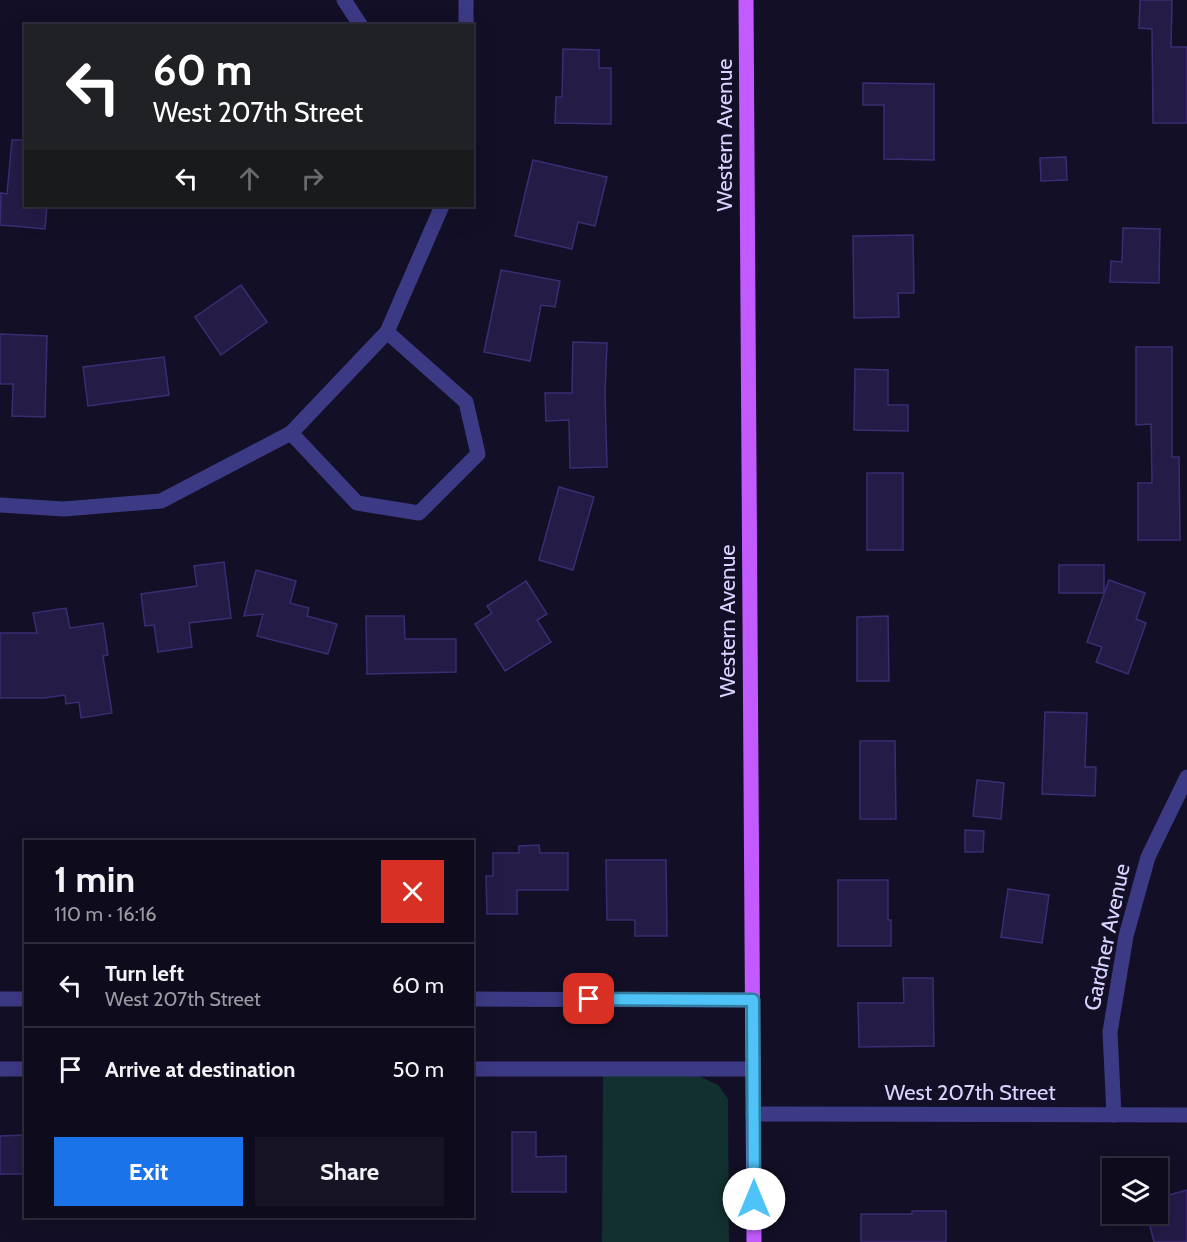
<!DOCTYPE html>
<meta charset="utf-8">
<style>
body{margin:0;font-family:Cabin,sans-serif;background:#171425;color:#f1f3f6;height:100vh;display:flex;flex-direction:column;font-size:22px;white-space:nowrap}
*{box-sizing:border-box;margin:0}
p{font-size:20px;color:#9b9ba3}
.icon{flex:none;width:33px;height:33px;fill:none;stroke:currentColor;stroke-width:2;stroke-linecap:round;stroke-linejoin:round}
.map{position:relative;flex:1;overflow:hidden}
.drawer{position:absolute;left:24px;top:840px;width:450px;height:378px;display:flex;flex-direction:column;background:#0e0b1c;border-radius:0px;box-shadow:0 6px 24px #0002,0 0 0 2px #2e2b3b}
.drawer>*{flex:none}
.guide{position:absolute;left:24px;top:24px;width:450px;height:183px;border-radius:0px;box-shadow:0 6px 24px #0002,0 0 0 2px #2e2b3b;background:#202124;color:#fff;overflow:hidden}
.tools{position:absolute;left:1102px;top:1158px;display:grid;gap:12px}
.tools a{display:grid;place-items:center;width:66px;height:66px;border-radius:0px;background:#0e0b1c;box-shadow:0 6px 24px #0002,0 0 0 2px #2e2b3b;font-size:30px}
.pin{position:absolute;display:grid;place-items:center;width:51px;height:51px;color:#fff;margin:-26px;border-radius:12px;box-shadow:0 3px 9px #0006}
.me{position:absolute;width:66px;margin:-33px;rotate:0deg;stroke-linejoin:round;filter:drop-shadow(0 0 4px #0008)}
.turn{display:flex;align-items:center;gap:21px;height:126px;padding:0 30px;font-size:27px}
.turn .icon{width:78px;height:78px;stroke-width:2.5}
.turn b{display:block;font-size:42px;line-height:51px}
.lanes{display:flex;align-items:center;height:57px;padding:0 30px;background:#0003;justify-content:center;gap:30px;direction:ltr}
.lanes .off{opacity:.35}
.round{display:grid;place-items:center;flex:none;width:63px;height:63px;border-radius:0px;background:#171425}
.summary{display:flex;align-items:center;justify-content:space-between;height:102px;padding:0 30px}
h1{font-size:36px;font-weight:800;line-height:45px}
.action{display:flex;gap:12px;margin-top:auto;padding:12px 30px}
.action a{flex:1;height:69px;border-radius:0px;background:#1a73e8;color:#fff;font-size:24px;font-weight:800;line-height:69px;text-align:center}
.action a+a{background:#171425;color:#f1f3f6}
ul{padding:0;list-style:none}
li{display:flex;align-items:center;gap:18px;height:84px;padding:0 30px;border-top:2px solid #2e2b3b}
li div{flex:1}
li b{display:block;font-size:22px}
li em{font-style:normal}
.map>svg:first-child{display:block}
.green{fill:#12302f}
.building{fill:#241b47;stroke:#3b2d73;stroke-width:1.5}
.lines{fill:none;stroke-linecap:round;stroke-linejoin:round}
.minor{stroke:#3d3a85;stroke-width:15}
.major{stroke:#c25bff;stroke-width:15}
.route-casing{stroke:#337fa1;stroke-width:15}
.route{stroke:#4fc3f7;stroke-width:10}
.labels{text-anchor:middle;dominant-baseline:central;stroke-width:6;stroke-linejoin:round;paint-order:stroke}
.street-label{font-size:22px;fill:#d9d4ff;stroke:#130f26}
</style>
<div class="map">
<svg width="1187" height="1242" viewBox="0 0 1187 1242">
<rect width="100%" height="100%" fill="#130f26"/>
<path class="green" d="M603,1074L699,1076L718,1085L728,1099L729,1242H602Z"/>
<g class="building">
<path d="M1140,0H1172L1171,47H1187V123H1153L1152,29L1139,28Z"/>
<path d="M563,49L599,50V68H611V124L555,123L556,97H562Z"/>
<path d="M863,83L934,84V160L884,159V105H863Z"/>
<path d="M12,140H26V206H47L45,229L0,225L1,193L7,194Z"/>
<path d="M1066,157L1067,180L1041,181L1040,158Z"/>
<path d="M533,160L607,177L595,226L578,222L572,249L515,236Z"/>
<path d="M1123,228L1160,229L1159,283L1110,282L1111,261L1122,262Z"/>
<path d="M913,235L914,293H898L899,317L854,318L853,236Z"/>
<path d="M501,270L560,281L555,307L541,305L530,361L484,352Z"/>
<path d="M241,285L267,322L221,355L195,317Z"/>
<path d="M0,334L47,336L45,417L12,416L13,384H0Z"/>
<path d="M573,342L607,343L605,392L607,467L570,468L569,420L546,421L545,393H572Z"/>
<path d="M1136,347H1172V457H1179L1180,540H1138V483H1152L1151,424L1136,425Z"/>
<path d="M164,357L169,395L88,406L83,367Z"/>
<path d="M855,369L888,370V405H908V431L854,430Z"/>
<rect x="867" y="473" width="36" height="77"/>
<path d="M559,487L594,497L573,570L539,560Z"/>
<path d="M224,562L231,618L189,623L192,647L158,652L154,625L145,626L141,594L197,586L194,566Z"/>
<rect x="1059" y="565" width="45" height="28"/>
<path d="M256,570L296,581L290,603L309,608L307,616L337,624L328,654L257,636L263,614L244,616Z"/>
<path d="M1109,580L1145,593L1136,619L1146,623L1128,674L1096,662L1102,647L1087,642Z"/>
<path d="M526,581L547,614L537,620L551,642L505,671L475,624L492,613L487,606Z"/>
<path d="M66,608L70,628L103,623L108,655L103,656L112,713L81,718L79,702L66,704L65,695L44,698H0V633H37L33,613Z"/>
<path d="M366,616H404L405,639H456V672L367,674Z"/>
<path d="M888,616L889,681H857V617Z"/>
<path d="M1045,712L1087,713L1085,767H1096L1095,796L1042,794Z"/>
<path d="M860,741H895L896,819H860Z"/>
<path d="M977,780L1004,783L1001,819L973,816Z"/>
<path d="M965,830L984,831L983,852H965Z"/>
<path d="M539,845L540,853H568V890H517V914H487L486,876H493V853H519V846Z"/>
<path d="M606,860H666L667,936H635V920H607Z"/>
<path d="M838,880H888V920H891V946H838Z"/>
<path d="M1008,889L1049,895L1042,943L1001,937Z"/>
<path d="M903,978H933L934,1046L859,1047L858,1003H904Z"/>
<path d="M512,1132H536V1157L566,1156V1192H512Z"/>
<path d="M26,1135V1174H0V1136Z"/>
<path d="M1187,1190V1242H1154L1150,1226L1163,1222L1158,1198Z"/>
<path d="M912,1211H946V1242H861V1214H912Z"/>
</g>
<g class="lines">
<g class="minor">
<path d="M344,0L361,26"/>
<path d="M466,0V26"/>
<path d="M291,433L357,503L419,513L478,454L466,402L387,332"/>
<path d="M0,505L64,509L161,501L291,433L387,332L442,206"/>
<path d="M0,999H26"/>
<path d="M472,999L753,1000"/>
<path d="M0,1069H26"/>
<path d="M472,1069H753"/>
<path d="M753,1114L1187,1115"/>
<path d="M1114,1115L1110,1032L1126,936L1148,857L1187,777"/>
</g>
<path class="major" d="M746,0L754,1242"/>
</g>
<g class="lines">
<g class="route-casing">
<path id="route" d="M589,999L753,1000L754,1199"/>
</g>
<use href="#route" class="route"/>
</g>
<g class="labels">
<g class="street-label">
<text transform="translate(724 135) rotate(-90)">Western Avenue</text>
<text transform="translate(727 621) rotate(-90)">Western Avenue</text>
<text transform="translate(1107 937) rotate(-78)">Gardner Avenue</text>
<text x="970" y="1092">West 207th Street</text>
</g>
</g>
</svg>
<div class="tools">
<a><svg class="icon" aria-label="layers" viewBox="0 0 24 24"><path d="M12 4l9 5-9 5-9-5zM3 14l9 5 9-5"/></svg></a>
</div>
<div class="pin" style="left:589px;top:999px;background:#d93025"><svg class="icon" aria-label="arrive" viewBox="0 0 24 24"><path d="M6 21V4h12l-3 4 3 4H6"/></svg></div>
<svg class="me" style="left:754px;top:1199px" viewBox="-20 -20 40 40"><circle r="19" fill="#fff"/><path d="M0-13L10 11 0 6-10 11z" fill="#4fc3f7"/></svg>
<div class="guide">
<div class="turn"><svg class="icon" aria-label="left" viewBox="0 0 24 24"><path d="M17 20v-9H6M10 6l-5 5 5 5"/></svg><div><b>60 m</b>West 207th Street</div></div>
<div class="lanes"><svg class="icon" aria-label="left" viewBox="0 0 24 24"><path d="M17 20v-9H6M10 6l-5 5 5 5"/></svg><svg class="icon off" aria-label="ahead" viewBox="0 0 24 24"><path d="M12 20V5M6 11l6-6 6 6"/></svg><svg class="icon off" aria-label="right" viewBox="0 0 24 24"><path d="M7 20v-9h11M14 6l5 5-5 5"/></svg></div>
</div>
<section class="drawer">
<div class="summary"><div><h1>1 min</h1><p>110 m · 16:16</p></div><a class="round" style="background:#d93025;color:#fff"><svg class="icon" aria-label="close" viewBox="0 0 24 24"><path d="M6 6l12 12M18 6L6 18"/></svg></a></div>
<ul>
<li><svg class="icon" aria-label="left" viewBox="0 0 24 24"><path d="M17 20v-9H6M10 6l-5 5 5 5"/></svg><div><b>Turn left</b><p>West 207th Street</p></div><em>60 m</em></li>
<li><svg class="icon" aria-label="arrive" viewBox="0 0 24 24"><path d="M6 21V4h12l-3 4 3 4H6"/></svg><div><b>Arrive at destination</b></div><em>50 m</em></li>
</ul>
<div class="action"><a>Exit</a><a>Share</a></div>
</section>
</div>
